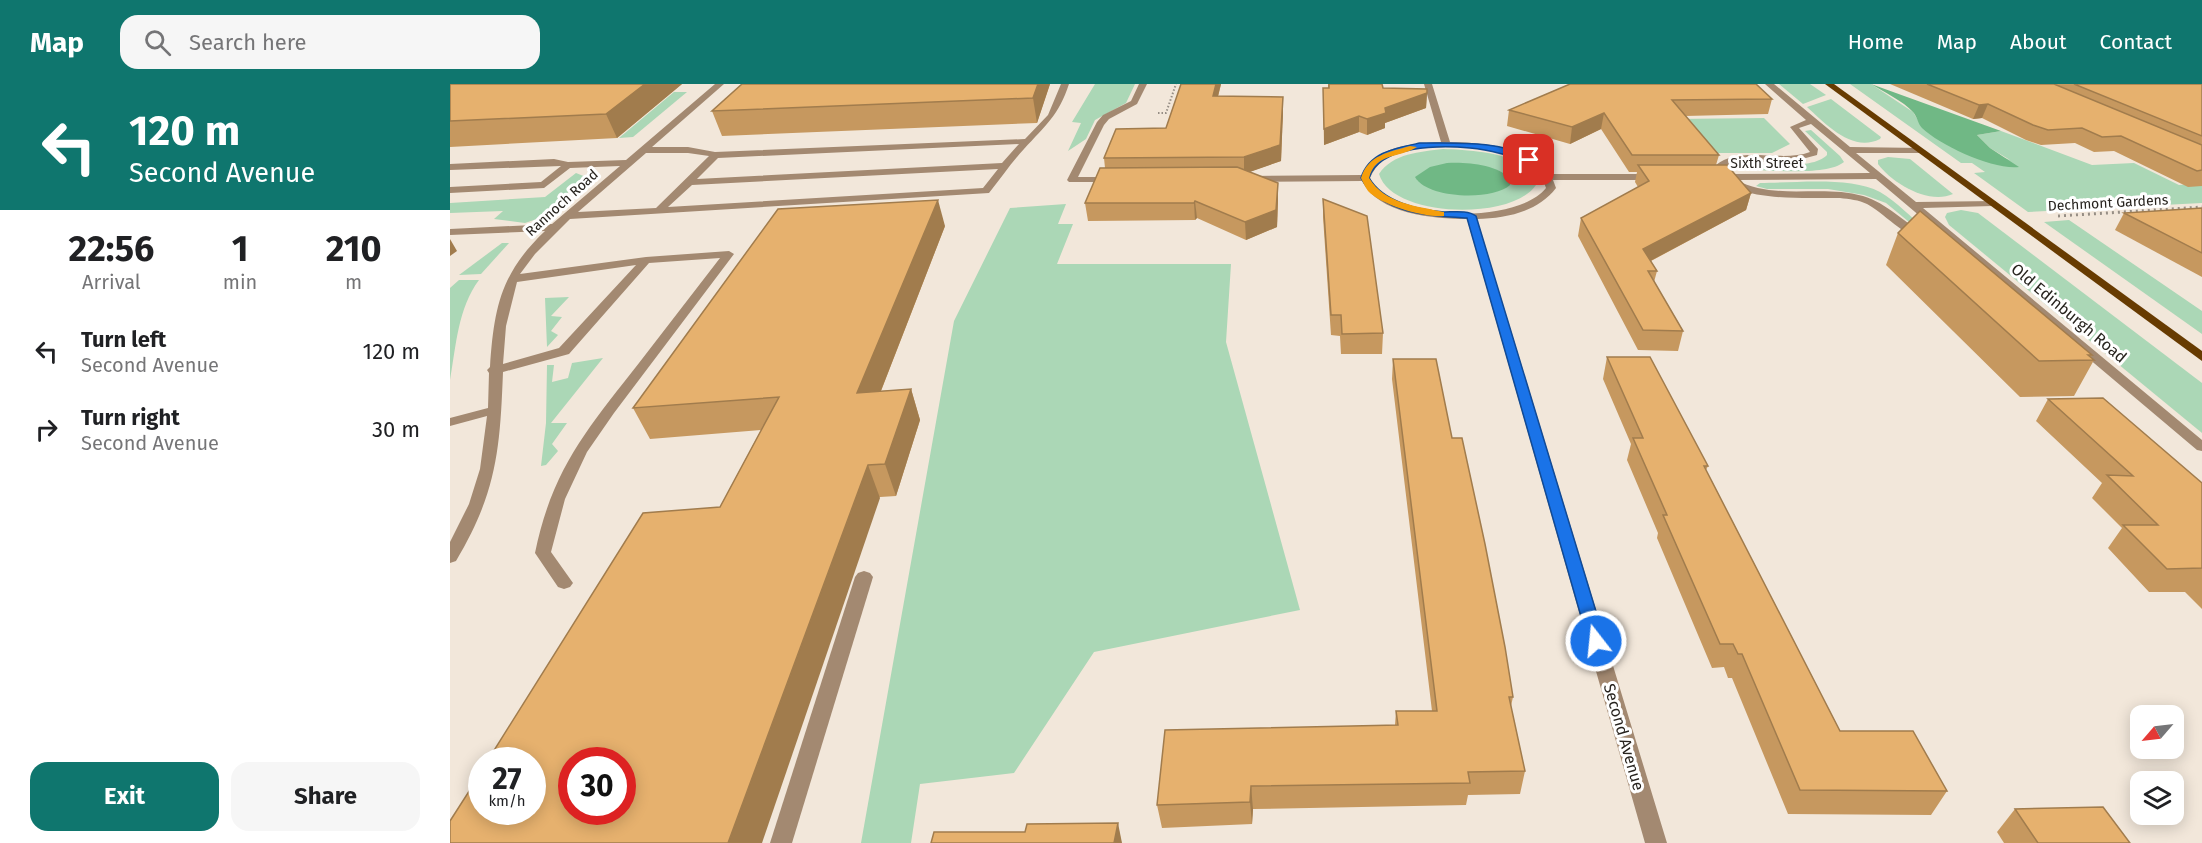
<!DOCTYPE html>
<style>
body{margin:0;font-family:"Fira Sans",sans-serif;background:#f6f6f6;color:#202124;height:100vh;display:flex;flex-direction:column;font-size:22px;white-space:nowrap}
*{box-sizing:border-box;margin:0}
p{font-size:20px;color:#757577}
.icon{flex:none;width:33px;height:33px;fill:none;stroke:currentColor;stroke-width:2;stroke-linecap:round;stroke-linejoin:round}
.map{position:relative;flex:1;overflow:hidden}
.side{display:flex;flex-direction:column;background:#fff;width:450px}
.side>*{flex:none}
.hud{background:#0f766e;color:#fff;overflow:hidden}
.needle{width:39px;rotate:242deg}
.fabs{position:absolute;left:1680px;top:621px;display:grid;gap:12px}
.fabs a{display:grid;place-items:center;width:54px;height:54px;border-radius:12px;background:#fff;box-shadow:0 3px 15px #0003;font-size:30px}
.speed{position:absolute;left:18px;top:663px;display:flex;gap:12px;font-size:30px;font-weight:700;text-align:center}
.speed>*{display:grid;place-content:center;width:78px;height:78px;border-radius:50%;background:#fff;box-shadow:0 3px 15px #0003;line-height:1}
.speed small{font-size:15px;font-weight:400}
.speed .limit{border:9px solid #d22;background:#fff;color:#111}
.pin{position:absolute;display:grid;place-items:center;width:51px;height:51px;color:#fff;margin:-26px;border-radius:12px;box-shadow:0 3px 9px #0006}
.me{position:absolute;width:66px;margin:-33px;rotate:344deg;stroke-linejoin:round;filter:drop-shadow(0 0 4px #0008)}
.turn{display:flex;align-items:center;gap:21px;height:126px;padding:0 30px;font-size:27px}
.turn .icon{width:78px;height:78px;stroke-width:2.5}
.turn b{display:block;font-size:42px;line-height:51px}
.eta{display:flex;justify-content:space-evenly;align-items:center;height:102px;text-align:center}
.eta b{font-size:36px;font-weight:700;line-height:42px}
.cta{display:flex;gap:12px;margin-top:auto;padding:12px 30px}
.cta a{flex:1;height:69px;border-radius:18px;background:#0f766e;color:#fff;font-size:24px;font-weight:700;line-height:69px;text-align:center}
.cta a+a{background:#f6f6f6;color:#202124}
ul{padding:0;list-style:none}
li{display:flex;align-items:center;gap:18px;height:78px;padding:0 30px}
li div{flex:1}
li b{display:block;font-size:22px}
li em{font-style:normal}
header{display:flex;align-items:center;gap:36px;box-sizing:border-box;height:84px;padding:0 30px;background:#0f766e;color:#fff}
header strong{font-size:28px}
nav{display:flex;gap:33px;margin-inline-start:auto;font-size:21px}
.search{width:420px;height:54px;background:#f6f6f6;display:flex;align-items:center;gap:15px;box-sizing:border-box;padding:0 21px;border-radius:18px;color:#757577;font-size:22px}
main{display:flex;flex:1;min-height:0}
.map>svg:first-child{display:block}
.green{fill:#abd7b6}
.forest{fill:#70b885}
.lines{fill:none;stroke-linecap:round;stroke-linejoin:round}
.path-far1{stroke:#968e85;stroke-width:2;stroke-dasharray:1.5 2;stroke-linecap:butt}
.path{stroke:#968e85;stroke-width:3;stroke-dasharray:2 4;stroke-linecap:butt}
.minor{fill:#a38971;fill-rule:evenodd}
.major{fill:#673b01;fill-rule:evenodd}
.wall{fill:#c6985f}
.shaded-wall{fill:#a17c4d}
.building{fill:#e6b16e;stroke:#a17c4d;stroke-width:1.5;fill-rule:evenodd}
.route{fill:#1a73e8;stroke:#114b97;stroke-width:1.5}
.slow{fill:#f59e0b}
.labels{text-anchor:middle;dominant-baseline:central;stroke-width:6;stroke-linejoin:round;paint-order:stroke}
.far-street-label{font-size:14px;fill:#27231e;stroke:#fff}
.street-label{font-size:16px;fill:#27231e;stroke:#fff}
</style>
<header>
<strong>Map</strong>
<div class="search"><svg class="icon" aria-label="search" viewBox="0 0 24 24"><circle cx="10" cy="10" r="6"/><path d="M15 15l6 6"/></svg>Search here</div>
<nav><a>Home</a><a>Map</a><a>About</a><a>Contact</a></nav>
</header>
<main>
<section class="side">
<div class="hud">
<div class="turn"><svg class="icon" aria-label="left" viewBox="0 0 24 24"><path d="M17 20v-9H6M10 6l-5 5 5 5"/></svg><div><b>120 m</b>Second Avenue</div></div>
</div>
<div class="eta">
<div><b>22:56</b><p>Arrival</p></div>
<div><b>1</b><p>min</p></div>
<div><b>210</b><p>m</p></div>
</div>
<ul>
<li><svg class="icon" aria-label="left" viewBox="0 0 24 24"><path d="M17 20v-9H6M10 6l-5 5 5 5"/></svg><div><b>Turn left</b><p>Second Avenue</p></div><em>120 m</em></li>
<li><svg class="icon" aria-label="right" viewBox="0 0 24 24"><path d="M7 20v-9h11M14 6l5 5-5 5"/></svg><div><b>Turn right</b><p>Second Avenue</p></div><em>30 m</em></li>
</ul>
<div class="cta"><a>Exit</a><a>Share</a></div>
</section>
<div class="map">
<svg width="1752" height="759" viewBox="0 0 1752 759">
<rect width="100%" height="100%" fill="#f2e7da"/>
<g class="green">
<path d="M645,0H685L676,19L645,36L636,55L618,67L631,39L622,38Z"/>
<path d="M1329,0H1360L1376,11L1353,20Z"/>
<path d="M1400,0H1421L1463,28L1472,43L1560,76L1540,64L1527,51L1551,47L1642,81L1684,79L1729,101L1752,99V119L1578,128L1524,89L1535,88L1522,79H1511Z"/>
<path d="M224,8H237L183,53L169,54Z"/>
<path d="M1381,15L1431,53L1430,55C1402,69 1376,40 1357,23Z"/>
<path d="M1314,34L1340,60L1322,69H1255L1224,35Z"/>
<path d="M1361,46L1390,72L1394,78C1377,92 1320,86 1298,86L1290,82L1294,80C1315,80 1363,86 1377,71V68L1355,47Z"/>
<path d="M993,65C1020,66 1080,68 1086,101C1062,137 942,134 929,90C943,69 970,68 993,65Z"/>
<path d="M1438,73L1460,75L1503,110C1478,121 1442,99 1428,80V76Z"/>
<path d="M126,89L136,93L87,135L75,139L44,135L53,127L0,129V119L95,113Z"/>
<path d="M1310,99C1344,99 1400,92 1430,108C1447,118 1462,134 1477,147H1470L1436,119L1414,111L1378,105H1317L1306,102Z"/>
<path d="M616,120L608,140H623L607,180H781L776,258L850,526L644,568L564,689L470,700L461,759H411L504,237L560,124Z"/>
<path d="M1511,126L1528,129L1752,299V349L1499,141L1495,133L1497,129Z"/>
<path d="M1619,136L1752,227V250L1594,138Z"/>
<path d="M52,159H59L31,190L9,191Z"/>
<path d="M9,196H29C8,224 6,262 0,296V204Z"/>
<path d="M119,213L101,232L112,233L101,247L108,251L97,263L95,214Z"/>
<path d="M153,274L101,339H117L102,360L108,367L96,381L91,382L96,339L97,281H104L102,298L118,294L122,279Z"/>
</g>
<g class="forest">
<path d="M1421,0L1551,47L1527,51L1540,64L1569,83C1543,86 1491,62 1472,44C1468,40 1467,32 1463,28C1453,17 1434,8 1421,0Z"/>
<path d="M997,79C1017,78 1046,80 1061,95L1060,101C1043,117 977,115 965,93L980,83Z"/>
</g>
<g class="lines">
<path class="path-far1" d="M708,29H716L726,0"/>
<path class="path" d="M1608,132L1752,123"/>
<g class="minor">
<path d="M265,0H274L202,63H238L265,68L575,55L598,31L611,0H619C609,31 595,42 574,65C561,79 551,94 539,109L120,135L85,170L70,190L196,173L279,167L284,170L164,329L137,368L115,415L101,468L123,499L120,503L114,505L108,503L85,469C102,385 138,344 189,279C216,244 243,209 270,174L199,179L119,270L53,288C50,365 47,408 6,477L0,479V458L19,420L30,385L37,332L0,342V334L38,324L39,289L37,286L40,283C44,223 51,189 95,147L0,151V145L102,140L170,82L120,84L94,104L0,109V103L91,98L111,82L0,86V80L104,75L118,78L176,76ZM569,60L552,79L247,95L268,74ZM196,69H238L259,72L206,124L128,128ZM548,85L533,104L218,123L242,101ZM186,181L109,264L53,280L56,242L67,198Z"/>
<path d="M689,0H697L687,20L659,35L654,41L628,93H663L666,94V98H619L617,96L647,38L653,31L681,17Z"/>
<path d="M974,0H982L1000,58C1035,59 1077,62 1101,90H1204L1209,93L1204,96H1103L1106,104C1088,128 1056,134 1027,135L1217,759H1195L1017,135C984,135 928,130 912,97L798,98L793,95L798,92L912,91C926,61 961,60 991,58ZM996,63C1031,64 1084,64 1096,104C1067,141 941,138 920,94C933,64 967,64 996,63Z"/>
<path d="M1315,0H1324L1400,63L1472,64V68L1469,69H1406L1466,118L1545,117L1547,119L1542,122L1473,124L1752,356V367L1747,366L1426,95L1286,96C1327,117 1371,100 1413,112C1437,119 1454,139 1476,150V154C1458,157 1433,128 1417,120C1409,116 1399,115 1390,114C1362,113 1269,121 1266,81C1290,61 1331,79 1360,68L1340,43L1356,36ZM1361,40L1420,89L1281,90L1276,84L1282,79L1290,78H1341L1367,71L1368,65L1349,44Z"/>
<path d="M414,487L420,489L423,493L342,759H320L405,493L408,489Z"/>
</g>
<path class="major" d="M1375,0H1384L1752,267V277Z"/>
</g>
<g class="wall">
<path d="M0,0H232L167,54L0,63Z"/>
<path d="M292,0H600L587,39L272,52L262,27Z"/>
<path d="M731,0H771L768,13L833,27L831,77L799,88L828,116L827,143L796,156L747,134L745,136L638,137L635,119L655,84L654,74L716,44Z"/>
<path d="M878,0H932L933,4L977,9L976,24L935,39V44L917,51L909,48L874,61L873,4H878Z"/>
<path d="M1120,0L1322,15L1318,30L1235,32L1269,71L1266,81L1301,109L1296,126L1201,177L1207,187L1204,198L1233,247L1228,267L1188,266L1128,152L1131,134L1188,103L1185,98L1187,88H1179L1151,45L1120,60L1057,42L1059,26Z"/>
<path d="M1440,0H1752V102L1738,103L1664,67L1644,68L1625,59L1591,61L1576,56L1532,34L1523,35Z"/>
<path d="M873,115L933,249L932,270H891L890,252L881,251L873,133Z"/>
<path d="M1752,124V193L1665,146L1674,129Z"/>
<path d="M495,142L431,307L461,305L470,336L446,412L270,423L311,346L200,355L183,324Z"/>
<path d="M1448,149L1642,271L1641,273L1644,276L1624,312L1570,313L1436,181Z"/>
<path d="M1157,273L1258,382L1256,386L1390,647L1497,707L1481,731L1338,730L1282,594H1278L1274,583L1262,584L1207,454L1208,449L1177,376L1181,360L1153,295Z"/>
<path d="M943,275L1002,354L1063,613L1061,622L1075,687L1070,710L1018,711L1016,721L803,725L802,740L712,744L707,721L945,641L946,627H982L942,295Z"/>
<path d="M1598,315L1752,399V525L1735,508H1699L1658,464L1672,444L1642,414L1652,399L1586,337Z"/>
<path d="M1565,725L1680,759H1554L1547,748Z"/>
</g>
<g class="shaded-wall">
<path d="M195,0H232L167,54L156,30Z"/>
<path d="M588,0H600L587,39L583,14Z"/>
<path d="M766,0H771L764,27L763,12Z"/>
<path d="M977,9L976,24L935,39V44L917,51V35L935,24Z"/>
<path d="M833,13V27L831,77L794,90V73Z"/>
<path d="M1538,20L1532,34L1523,35L1529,21Z"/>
<path d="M1154,29L1151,45L1120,60L1122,43Z"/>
<path d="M909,32V48L874,61V45Z"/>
<path d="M828,99V116L827,143L796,156L795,138Z"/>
<path d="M1301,109L1296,126L1189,183L1193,165Z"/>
<path d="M488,116L495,142L418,340L407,309Z"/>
<path d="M745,117L747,134L745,136L744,119Z"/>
<path d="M0,155L7,167L0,172Z"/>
<path d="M461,305L470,336L446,412L435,380Z"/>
<path d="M418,381L430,414L312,759H278Z"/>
<path d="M801,702L803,725L802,740L800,718Z"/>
<path d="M668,739L672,759H664Z"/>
</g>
<g class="building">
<path d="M0,0H195L156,30L0,37Z"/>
<path d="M292,0H588L583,14L262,27Z"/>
<path d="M731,0H766L763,12L833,13L830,61L794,73L654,74L666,45L716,44Z"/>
<path d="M879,0H932L933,4L977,5V9L935,24L936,29L917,35L909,32L874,45L873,4H879Z"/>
<path d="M1120,0H1306L1322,15L1222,16L1269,71H1182L1154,29L1122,43L1059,26Z"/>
<path d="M1477,0H1604L1752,61V86L1747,87L1671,52L1652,53L1632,44L1598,46L1583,41L1538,20L1529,21Z"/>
<path d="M1624,0H1752V52Z"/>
<path d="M1188,81H1277L1301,109L1193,165L1207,187H1198L1233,247L1193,246L1131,134L1199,97Z"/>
<path d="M787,83L828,99L826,126L795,138L745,117L744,119H635L650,84Z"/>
<path d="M873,115L917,132L933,249L892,250L891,231H881Z"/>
<path d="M488,116L407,309L461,305L435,380L418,381L278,759H0V737L32,687V728H82V676H38L193,429L270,423L329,313L183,324L328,125ZM122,676H172V728H122Z"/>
<path d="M1752,124V169L1674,129Z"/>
<path d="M1470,127L1642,271H1638L1644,276L1589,277L1448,149Z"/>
<path d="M1157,273H1200L1258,382H1254L1390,647H1463L1497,707L1350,706L1292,570H1288L1283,560H1270L1213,431H1217L1183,354H1193Z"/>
<path d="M943,275H986L1002,354H1012L1035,460L1055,563L1063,613H1059L1075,687L1018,688L1020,699L801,702L800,718L707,721L715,646L948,641L946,627H987Z"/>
<path d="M1653,314L1752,399V484L1717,485L1673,441H1708L1657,391L1683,392L1598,315Z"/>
<path d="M1653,723L1680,759H1588L1565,725Z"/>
<path d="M668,739L664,759H481L484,748H575L577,740Z"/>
</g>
<path class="route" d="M970,59C1003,59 1056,56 1083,76L1079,78C1060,72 1041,66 1020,64C991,61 929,61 919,94C933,118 968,126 994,128C1004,128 1018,126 1026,132L1155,557L1152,562L1146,564L1140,562L1138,557L1017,134C980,132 931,130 911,94C919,68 946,64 970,59Z"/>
<path class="slow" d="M960,62L967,63C948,75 926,68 919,94C935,120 967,122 994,128V132C975,134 931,121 918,107C915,103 913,98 911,94C918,71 939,68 960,62Z"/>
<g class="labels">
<g class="far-street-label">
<text x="1317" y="79">Sixth Street</text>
<text transform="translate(112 119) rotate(-42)">Rannoch Road</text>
<text transform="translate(1658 119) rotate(-3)">Dechmont Gardens</text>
</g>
<g class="street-label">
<text transform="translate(1619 229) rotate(40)">Old Edinburgh Road</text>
<text transform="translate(1174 653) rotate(74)">Second Avenue</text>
</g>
</g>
</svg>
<div class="fabs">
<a><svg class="needle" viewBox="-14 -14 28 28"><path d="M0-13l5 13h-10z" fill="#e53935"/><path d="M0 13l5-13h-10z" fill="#757577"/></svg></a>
<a><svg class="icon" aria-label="layers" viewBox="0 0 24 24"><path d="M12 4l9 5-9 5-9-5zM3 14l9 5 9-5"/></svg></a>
</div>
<div class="speed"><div>27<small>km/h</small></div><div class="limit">30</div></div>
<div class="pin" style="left:1079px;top:76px;background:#d93025"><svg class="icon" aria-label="arrive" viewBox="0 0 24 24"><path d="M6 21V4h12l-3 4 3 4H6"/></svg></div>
<svg class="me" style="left:1146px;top:557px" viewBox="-20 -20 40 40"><circle r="17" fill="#1a73e8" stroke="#fff" stroke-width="3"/><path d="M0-11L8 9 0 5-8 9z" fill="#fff"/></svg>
</div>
</main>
